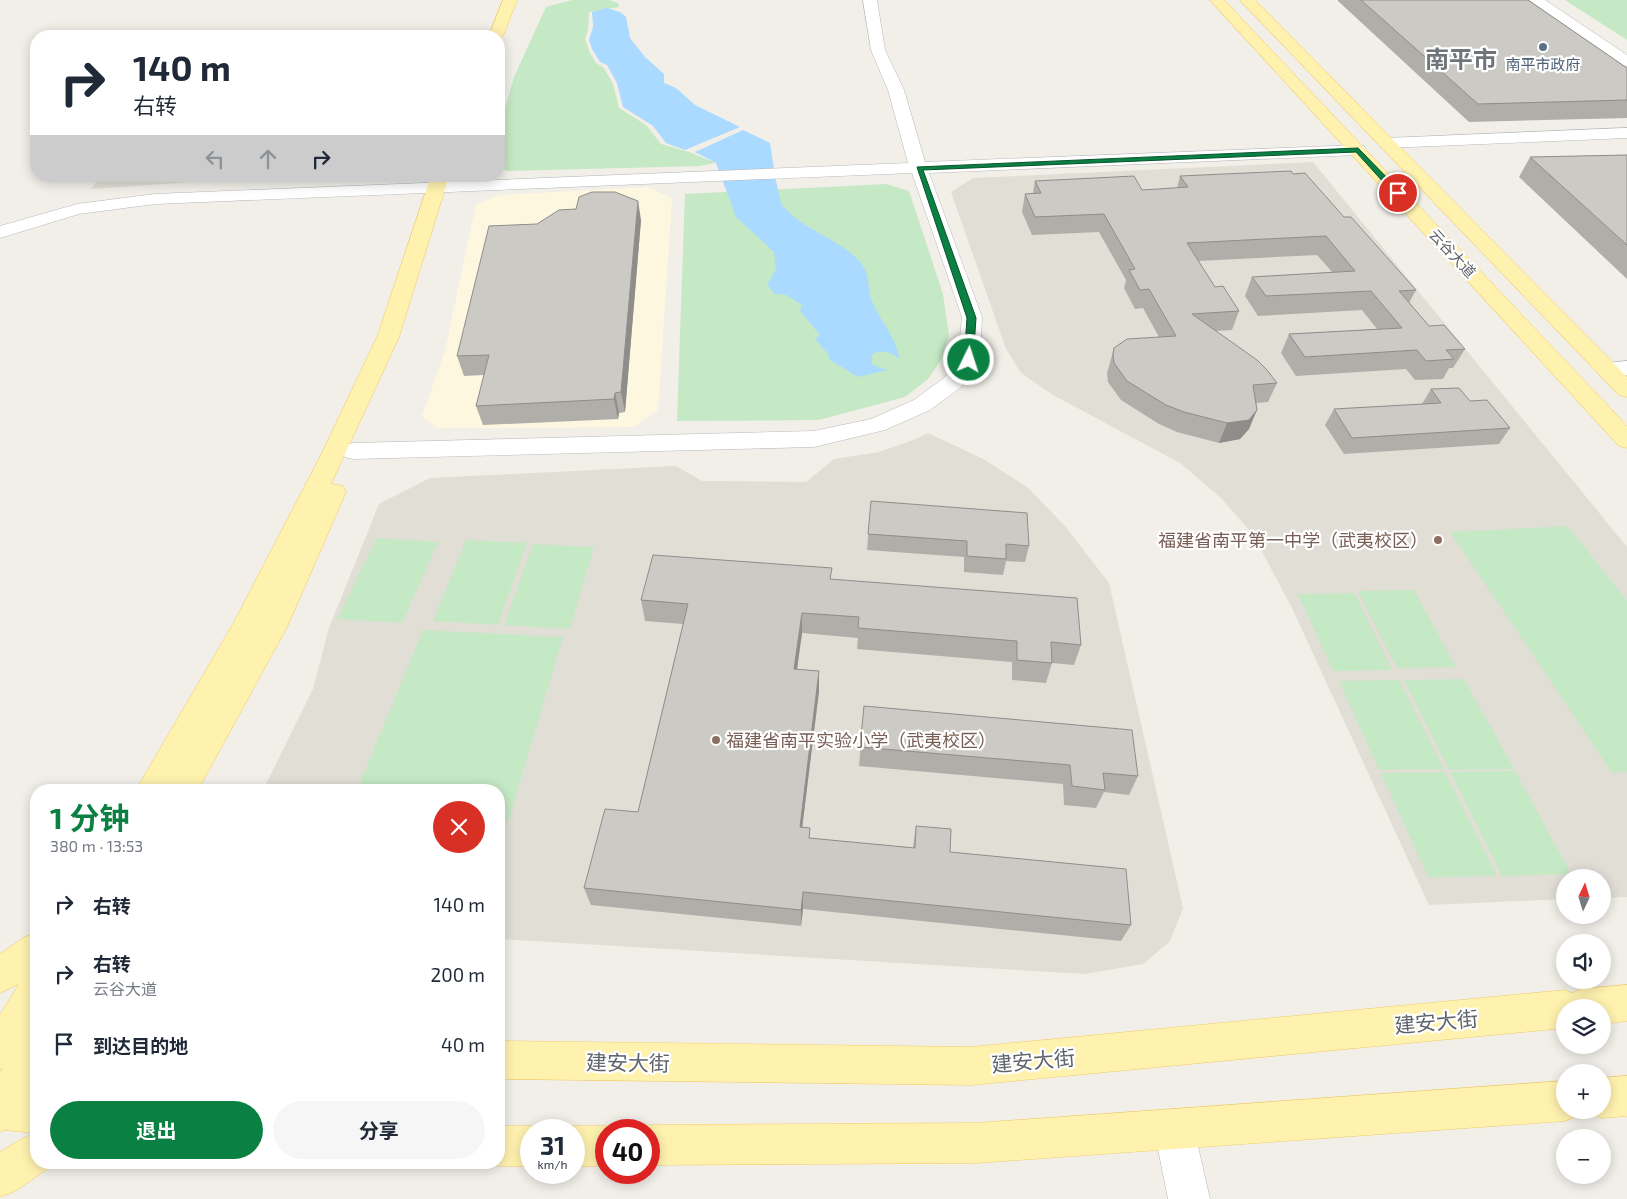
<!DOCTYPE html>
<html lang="zh">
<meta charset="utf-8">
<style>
body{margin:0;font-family:"Exo 2","Noto Sans SC",sans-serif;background:#f6f6f7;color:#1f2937;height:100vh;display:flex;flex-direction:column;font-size:19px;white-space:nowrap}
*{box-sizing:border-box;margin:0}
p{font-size:16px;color:#747a83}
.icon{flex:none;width:28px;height:28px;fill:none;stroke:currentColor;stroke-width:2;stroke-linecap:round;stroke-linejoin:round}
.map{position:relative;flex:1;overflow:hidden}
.side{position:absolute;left:30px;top:784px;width:475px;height:385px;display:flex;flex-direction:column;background:#fff;border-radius:20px;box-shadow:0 2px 12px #0003}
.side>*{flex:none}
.banner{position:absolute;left:30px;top:30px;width:475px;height:152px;border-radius:20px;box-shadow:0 2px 12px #0003;background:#fff;color:#1f2937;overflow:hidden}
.needle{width:32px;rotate:4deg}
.buttons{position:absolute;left:1556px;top:869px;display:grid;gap:10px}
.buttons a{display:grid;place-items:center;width:55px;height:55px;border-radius:50%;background:#fff;box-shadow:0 2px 12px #0003;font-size:25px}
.speed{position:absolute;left:520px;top:1119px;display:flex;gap:10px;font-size:25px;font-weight:700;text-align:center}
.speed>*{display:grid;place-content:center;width:65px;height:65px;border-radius:50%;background:#fff;box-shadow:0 2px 12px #0003;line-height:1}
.speed small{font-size:12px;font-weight:400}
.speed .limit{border:8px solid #d22;background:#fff;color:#111}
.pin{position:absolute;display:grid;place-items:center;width:42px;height:42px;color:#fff;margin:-21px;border:2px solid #fff;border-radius:50%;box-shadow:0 1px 5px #0007}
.me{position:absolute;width:55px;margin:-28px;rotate:4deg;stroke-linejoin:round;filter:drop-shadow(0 0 4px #0008)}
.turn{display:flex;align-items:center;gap:18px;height:105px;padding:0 20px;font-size:22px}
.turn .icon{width:65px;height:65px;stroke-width:2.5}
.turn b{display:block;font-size:35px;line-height:42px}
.lanes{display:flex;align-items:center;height:48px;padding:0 20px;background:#0003;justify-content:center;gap:25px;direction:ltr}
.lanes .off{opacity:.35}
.round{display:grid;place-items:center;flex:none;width:52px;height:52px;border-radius:26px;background:#f6f6f7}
.overview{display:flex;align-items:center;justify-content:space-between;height:85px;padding:0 20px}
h1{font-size:30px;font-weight:700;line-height:38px;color:#0b8043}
.button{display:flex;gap:10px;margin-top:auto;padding:10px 20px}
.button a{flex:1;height:58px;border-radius:30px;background:#0b8043;color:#fff;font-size:20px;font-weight:700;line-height:58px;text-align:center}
.button a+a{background:#f6f6f7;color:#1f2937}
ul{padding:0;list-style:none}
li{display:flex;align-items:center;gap:15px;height:70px;padding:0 20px}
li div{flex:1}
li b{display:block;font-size:19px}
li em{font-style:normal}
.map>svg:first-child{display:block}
.commercial{fill:#fef7e0}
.education{fill:#e1ded6}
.green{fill:#c5e8c5}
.water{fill:#aadaff}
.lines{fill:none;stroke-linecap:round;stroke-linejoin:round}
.minor-casing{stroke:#b5b8bc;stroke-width:1}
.major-casing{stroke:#f2c960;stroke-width:1}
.minor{fill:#fff;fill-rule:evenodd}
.major{fill:#fff2af;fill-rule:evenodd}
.wall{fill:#afaea9}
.shaded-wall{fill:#8f8d8a}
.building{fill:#cccac5;stroke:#8f8d8a}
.route{fill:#0b8043;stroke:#07532c}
.service-dot{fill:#5c6f8a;stroke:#fff;stroke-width:2}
.education-dot{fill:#8d6e63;stroke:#fff;stroke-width:2}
.labels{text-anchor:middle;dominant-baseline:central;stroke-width:4.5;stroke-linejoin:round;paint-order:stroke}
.far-service-label{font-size:15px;fill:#4e5e75;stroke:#fff}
.far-street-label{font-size:15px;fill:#5f6368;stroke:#fff}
.education-label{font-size:18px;fill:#785e54;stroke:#fff;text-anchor:end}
.near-street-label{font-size:21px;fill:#5f6368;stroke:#fff}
.far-town-label{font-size:24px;font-weight:bold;fill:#70757a;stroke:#fff}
</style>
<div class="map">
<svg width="1627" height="1199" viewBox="0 0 1627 1199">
<rect width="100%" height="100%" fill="#f1efe8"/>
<path class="commercial" d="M649,187L672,199L658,410L634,427L437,428L422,416L445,351L476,204L501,195Z"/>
<g class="education">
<path d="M1313,162L1627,547V897L1603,898L1602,878H1565V899L1429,905L1292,608L1252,533L1220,497L1180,463L1053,395L1021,373L1006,349L951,192L973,178Z"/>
<path d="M100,176H277L91,189Z"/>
<path d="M928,433L983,459L1027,487L1065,526L1109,583L1183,908L1170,941L1143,964L1084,974L499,939V790H263L313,689L329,628L379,504L430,478L676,466L702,481L806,482L834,459L879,452L916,439Z"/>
</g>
<g class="green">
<path d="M572,0H609L618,3L619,7L589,12L588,30L585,39L590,53L596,63L604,68L613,84L619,108L646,125L661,144L689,152L716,163L699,166L507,171L499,167V130L514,77L546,7Z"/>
<path d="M1565,0H1627V40Z"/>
<path d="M886,184L909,191L943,294L949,335L941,360L928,379L905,397L819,420L677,421L685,194Z"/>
<path d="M1568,526L1627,601V772L1612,773L1450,532Z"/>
<path d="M377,538L438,542L402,623L337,619Z"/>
<path d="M466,540L527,543L498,625L433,621Z"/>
<path d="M533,544L594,547L570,629L504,625Z"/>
<path d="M1414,590L1456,667L1397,668L1358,591Z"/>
<path d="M1354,593L1392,670L1333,671L1298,594Z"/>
<path d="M423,630L563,637L508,822H499V790H357Z"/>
<path d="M1464,679L1514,769L1449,770L1404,680Z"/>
<path d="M1399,680L1444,769L1379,770L1339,681Z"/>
<path d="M1515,771L1571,874L1502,876L1450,772Z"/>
<path d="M1445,772L1497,876L1428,877L1381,773Z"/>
</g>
<g class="water">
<path d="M607,8L620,12L626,17L630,38L645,57L664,74V83L676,88L695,105L740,127L685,150L666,143L653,126L623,107L617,83L607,65L600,62L592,49L589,40L593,27L592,12Z"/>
<path d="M743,130L770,143C772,154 778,200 783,206C804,231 839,238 860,262C870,273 867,286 871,298C878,320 895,333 900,360C892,350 865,346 873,365L887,370L858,377L830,360L828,354L815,339L820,335L800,311L802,305L786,295L775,294L767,285L776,269L774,252L736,217L716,163L695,152Z"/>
</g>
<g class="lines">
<g class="minor-casing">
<g id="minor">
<path d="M863,0H877L885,50L904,90L925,162L1358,145L1364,146L1366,150L1364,154L1358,155L929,173L982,317L980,360L960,388L930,410L885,430L814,447L353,459L345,457L341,451L345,445L353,443L814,431L871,419L914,400L944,378L958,359L962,317L912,173L155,204L79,214L0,238V226L77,204L155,194L908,163L888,90L871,50Z"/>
<path d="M1529,0H1545L1627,55V66L1622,65Z"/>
<path d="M1627,128V138L1386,148L1380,147L1378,143L1380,139L1386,138Z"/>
<path d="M1627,361V375L1607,376L1599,374L1596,369L1599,364Z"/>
<path d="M1174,1109L1188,1115L1194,1129L1210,1199H1168L1154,1129L1160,1115Z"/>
</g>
</g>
<g class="major-casing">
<g id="major">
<path d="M503,0H517L503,36L499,40V36H489Z"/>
<path d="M1210,0H1224L1627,426V448L1619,446Z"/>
<path d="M1240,0H1255L1627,377V397L1619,395Z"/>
<path d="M431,176H449L399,337L331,484L343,486L346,492L287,627L198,790H136L233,624L322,453L377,337Z"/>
<path d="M36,933V1084L31,1093H36V1162H52L50,1167L15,1191L0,1197V1152L22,1139L36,1133L4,1130L0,1132V1073L3,1068L0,1069V1015L19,984L0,993V954L23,938Z"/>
<path d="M1627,985V1021L1602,1024V1008H1565V1028L971,1085L499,1079V1041L971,1047L1565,990L1572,993L1581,989Z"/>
<path d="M1627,1076V1116L1602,1118L1588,1112L1587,1110H1602V1078Z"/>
<path d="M1565,1081V1110H1581L1579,1115L1565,1121L976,1163L649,1165V1130H637L649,1125L976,1123Z"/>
<path d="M499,1126H531L541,1130H531V1166H499L490,1162H499Z"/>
<path d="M574,1126H606L616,1130H606V1166H574V1130H564Z"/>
</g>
</g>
<use href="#minor" class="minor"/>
<use href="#major" class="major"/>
</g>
<g class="wall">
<path d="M1338,0H1528L1627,68V118L1469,122L1338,1Z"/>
<path d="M1627,155V279L1519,177L1530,157Z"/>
<path d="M1293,174L1344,217L1416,290L1409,303L1429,326L1465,349L1453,368H1449L1443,379L1415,380L1406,369L1296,376L1281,353L1289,334L1377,329L1362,310L1258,316L1245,296L1252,277L1332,272L1317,255L1198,261L1215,287L1239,311L1232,330L1216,331L1277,383L1268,402L1256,403L1249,429L1240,439L1219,443L1177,432L1159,424L1121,400L1108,382L1107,373L1114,348L1159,337L1143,308L1135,309L1124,288L1126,280L1099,232L1032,235L1022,212L1025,194L1033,193L1035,181L1142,190L1177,188L1180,176Z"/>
<path d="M576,209L641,220L625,412L619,413L618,419L483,425L476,406L484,375L464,376L457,356L537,224Z"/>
<path d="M1431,389L1470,401L1510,428L1499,444L1344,454L1325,425L1334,409L1422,404Z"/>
<path d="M871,501L1029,546L1025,562L1006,561L1003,575L964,572V557L867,550Z"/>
<path d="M831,579L1081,645L1074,665L1052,663L1046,683L1012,680V662L857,649L858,638L802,633L797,670L819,671V691L802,828L810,838L913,848L916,826L950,852L1131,925L1121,941L803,909L801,926L591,905L584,888L638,812L683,624L645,621L641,600Z"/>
<path d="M864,706L1138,776L1129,795L1104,792L1096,808L1064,805L1063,784L859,766Z"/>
</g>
<g class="shaded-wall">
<path d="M638,201L641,220L625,412L621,392Z"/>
<path d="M615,393L619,413L618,419L614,399Z"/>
<path d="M1257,410L1249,429L1240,439L1219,443L1227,423Z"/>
<path d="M802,613V633L794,689V669Z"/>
<path d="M819,671V691L800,845V827Z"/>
<path d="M803,892V909L801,926V910Z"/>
</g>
<g class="building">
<path d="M1361,0H1528L1627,68V100L1478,104Z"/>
<path d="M1627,155V245L1530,157Z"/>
<path d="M1291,171L1293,174L1305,173L1344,217H1351L1416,290L1399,291L1429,326L1444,325L1465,349L1446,350L1454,359L1426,361L1417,350L1305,357L1289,334L1402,328L1371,291L1266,296L1252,277L1355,271L1326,236L1187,243L1215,287L1223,286L1239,311L1192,314L1257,360L1267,370L1277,383L1253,385L1257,410L1249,420L1227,423L1184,412L1166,405L1127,381L1114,363L1113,354L1114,348L1127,339L1176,336L1149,289L1140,290L1129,270L1135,269L1104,214L1035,217L1025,194L1041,193L1035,181L1134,176L1142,190L1188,187L1180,176Z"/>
<path d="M592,192H615L638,201L621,392L615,393L614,399L476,406L489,355L457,356L489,226L537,224L559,210L576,209L579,197Z"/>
<path d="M1459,388L1470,401L1487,400L1510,428L1352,438L1334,409L1441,403L1431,389Z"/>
<path d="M871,501L1027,513L1029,546L1006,544V559L967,556V541L868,534Z"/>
<path d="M653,555L832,568L830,579L1077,598L1081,645L1051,642L1052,663L1017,660V641L858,628L859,617L802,613L794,669L819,671L800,827L810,828L809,838L915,848L916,826L951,829L950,852L1126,869L1131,925L803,892L801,910L584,888L605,809L638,812L688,604L641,600Z"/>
<path d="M864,706L1132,730L1138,776L1103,773L1105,790L1072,786L1070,765L860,747Z"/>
</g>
<path class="route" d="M1358,148L1401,192V195H1395L1356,152L923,170L976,318L973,360L969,363L964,360L967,318L917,167Z"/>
<circle class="service-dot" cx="1543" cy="47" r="5"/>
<g class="education-dot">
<circle cx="1438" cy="540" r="5"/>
<circle cx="716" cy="740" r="5"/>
</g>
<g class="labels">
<g class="far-service-label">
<text x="1543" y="64">南平市政府</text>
</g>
<g class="far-street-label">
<text transform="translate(1453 253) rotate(47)">云谷大道</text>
</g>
<g class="education-label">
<text x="1428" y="540">福建省南平第一中学（武夷校区）</text>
<text x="726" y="740" text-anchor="start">福建省南平实验小学（武夷校区）</text>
</g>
<g class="near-street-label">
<text transform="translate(1436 1021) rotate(-5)">建安大街</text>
<text transform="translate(1033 1060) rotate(-5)">建安大街</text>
<text transform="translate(628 1062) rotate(1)">建安大街</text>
</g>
<g class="far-town-label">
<text x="1461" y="58">南平市</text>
</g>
</g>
</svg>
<div class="buttons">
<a><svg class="needle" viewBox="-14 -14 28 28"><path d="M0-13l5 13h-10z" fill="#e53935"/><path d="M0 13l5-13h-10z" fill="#747a83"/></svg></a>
<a><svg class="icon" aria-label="sound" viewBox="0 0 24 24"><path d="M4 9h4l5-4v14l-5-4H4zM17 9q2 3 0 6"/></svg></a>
<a><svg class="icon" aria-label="layers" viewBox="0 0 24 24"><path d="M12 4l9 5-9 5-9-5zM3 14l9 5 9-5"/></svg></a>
<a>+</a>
<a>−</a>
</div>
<div class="speed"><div>31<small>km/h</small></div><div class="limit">40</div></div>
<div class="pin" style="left:1398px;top:193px;background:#d93025"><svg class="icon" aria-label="arrive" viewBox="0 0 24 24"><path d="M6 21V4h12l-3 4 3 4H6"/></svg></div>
<svg class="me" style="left:969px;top:360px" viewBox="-20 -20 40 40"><circle r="17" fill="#0b8043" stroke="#fff" stroke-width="3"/><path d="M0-11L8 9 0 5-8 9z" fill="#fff"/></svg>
<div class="banner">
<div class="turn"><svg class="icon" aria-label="right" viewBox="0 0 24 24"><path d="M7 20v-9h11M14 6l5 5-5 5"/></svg><div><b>140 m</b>右转</div></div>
<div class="lanes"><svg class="icon off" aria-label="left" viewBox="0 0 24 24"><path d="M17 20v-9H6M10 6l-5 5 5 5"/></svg><svg class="icon off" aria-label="ahead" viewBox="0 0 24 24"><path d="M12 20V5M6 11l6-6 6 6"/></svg><svg class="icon" aria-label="right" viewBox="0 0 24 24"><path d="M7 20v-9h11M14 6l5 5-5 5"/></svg></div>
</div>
<section class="side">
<div class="overview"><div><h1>1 分钟</h1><p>380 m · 13:53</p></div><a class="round" style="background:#d93025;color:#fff"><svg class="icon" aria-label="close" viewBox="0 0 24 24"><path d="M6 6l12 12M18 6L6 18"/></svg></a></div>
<ul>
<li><svg class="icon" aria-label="right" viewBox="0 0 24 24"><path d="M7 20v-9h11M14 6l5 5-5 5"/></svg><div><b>右转</b></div><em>140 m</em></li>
<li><svg class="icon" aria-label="right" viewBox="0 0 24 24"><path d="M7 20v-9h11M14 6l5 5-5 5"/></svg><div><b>右转</b><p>云谷大道</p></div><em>200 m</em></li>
<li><svg class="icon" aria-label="arrive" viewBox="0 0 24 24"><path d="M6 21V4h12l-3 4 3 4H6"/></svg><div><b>到达目的地</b></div><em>40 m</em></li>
</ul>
<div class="button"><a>退出</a><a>分享</a></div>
</section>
</div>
